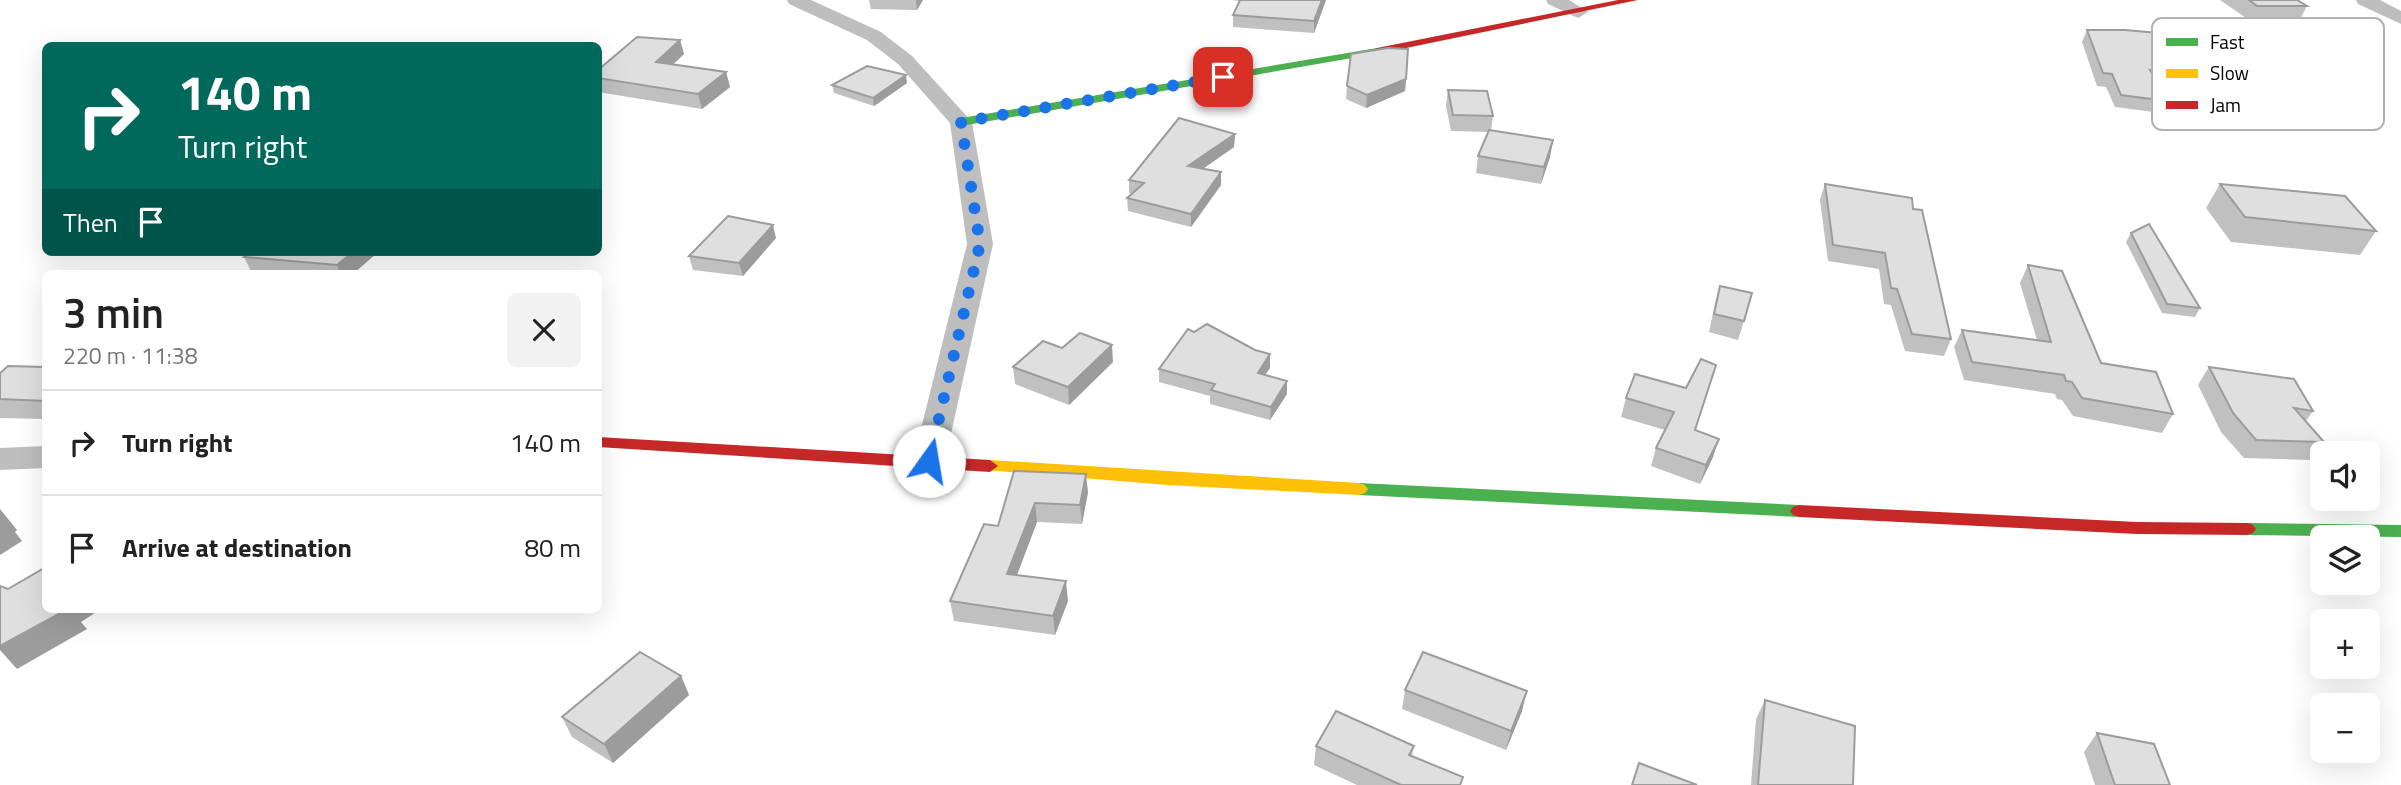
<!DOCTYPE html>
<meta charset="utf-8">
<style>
body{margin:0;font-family:"Titillium Web",sans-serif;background:#f2f2f2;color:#222;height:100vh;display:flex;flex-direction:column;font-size:26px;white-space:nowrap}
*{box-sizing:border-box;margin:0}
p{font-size:23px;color:#767676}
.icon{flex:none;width:38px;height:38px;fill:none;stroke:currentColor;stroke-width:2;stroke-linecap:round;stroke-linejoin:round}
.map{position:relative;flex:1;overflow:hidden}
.details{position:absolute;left:42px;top:270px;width:560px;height:343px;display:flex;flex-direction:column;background:#fff;border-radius:10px;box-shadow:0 7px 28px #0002}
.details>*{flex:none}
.hud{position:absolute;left:42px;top:42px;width:560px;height:214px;border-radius:10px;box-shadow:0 7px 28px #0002;background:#00695c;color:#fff;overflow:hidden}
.fabs{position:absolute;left:2310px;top:441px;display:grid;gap:14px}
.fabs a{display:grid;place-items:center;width:70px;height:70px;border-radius:10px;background:#fff;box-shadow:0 7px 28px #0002;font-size:35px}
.pin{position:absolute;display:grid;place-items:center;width:60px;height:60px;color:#fff;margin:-30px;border-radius:14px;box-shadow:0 4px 10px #0006}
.me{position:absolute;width:77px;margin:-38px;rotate:13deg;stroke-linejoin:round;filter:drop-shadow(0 0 5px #0008)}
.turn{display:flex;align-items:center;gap:24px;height:147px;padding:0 21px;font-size:32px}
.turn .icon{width:91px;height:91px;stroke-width:2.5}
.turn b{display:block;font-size:49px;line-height:60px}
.then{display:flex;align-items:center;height:66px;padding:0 21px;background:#0003;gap:14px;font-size:26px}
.round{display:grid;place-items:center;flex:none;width:74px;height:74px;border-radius:10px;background:#f2f2f2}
.head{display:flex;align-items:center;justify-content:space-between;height:119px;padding:0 21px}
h1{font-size:42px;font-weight:600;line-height:52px}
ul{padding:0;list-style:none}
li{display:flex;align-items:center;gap:21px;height:105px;padding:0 21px;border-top:2px solid #e0e0e0}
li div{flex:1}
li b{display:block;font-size:26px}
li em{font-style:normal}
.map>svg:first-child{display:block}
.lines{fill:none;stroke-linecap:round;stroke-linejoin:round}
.street{fill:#bebebe;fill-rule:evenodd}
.fast{fill:#4caf50;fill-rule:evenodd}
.slow{fill:#ffc107;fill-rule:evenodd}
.jam{fill:#c62828;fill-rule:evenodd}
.wall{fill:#c0c0c0}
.shaded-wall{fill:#9c9c9c}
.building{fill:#dfdfdf;stroke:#9c9c9c;stroke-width:2}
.route{stroke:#1a73e8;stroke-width:12;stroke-dasharray:0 21.6}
.key{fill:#fff;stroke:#b2b2b2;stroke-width:2}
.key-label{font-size:19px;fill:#000}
</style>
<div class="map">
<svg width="2401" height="785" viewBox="0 0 2401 785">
<rect width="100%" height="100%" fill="#fff"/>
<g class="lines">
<g class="street">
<path d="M787,0H811L881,32L912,56L972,122L993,244L945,461L940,468L929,472L918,468L913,461L967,244L950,123L898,64L867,40L789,4Z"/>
<path d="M1546,0H1569L1588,12L1578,18L1548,4Z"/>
<path d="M2356,0H2380L2401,11V24L2358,4Z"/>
<path d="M46,446V468L0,470V448Z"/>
</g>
<g class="fast">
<path d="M1377,48L1381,49V53L961,126L955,122L961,118Z"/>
<path d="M1359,483L1799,505L1805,507L1808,511L1805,515L1799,517L1359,495L1353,493L1350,489L1353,485Z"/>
<path d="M2247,523L2401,525V537L2247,535L2241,533L2238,529L2241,525Z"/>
</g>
<path class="slow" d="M990,460L1359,483L1365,485L1368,489L1365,493L1359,495L1167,485L984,470L982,466Z"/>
<g class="jam">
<path d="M1618,0H1638L1377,54L1372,51L1377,48Z"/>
<path d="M598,437L990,460L998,466L990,472L598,447Z"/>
<path d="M1799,505L2137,522L2247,523L2253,525L2256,529L2253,533L2247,535L2137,534L1799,517L1793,515L1790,511L1793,507Z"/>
</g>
</g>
<g class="wall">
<path d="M869,0H923L917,10L871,9Z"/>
<path d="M1231,0H1326L1314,33L1233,27V15L1239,1Z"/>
<path d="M2220,0H2297L2307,6L2299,21L2249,20Z"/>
<path d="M2087,30L2238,66L2236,70L2244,80L2237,93L2158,84L2167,101L2161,113L2115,107L2106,87L2097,86L2082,42Z"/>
<path d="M680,40L684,54L673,64L726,72L730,87L702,109L598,92V70Z"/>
<path d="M1406,79L1405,91L1366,108L1346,99L1347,86Z"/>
<path d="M907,83L874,106L834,93L832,85Z"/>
<path d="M1448,90L1493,116L1491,130L1550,157L1541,184L1476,173L1478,156L1488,132L1451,131L1446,106Z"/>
<path d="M1235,134L1234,147L1203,169L1221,172V185L1191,227L1128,211L1127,198L1132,194L1129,193V180Z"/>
<path d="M1825,184L1913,209L1951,339L1944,356L1905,351L1891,305L1884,304L1879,269L1828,261L1820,200Z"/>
<path d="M2220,184L2376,231L2360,255L2231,242L2206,208Z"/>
<path d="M2131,233L2200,308L2195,317L2162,313L2126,242Z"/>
<path d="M776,238L743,276L693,270L689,256Z"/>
<path d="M378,252L354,273H252L244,257Z"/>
<path d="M2028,265L2101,363L2173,414L2162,433L2073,416L2062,400L2057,399L2055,394L1964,380L1954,347L1962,330L2037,340L2020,283Z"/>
<path d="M1720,286L1744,321L1738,340L1709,332L1715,304Z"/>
<path d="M1062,348L1113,362L1069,405L1015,384L1013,367Z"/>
<path d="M46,367V419L0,418V373Z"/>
<path d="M2209,367L2313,411L2306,421L2324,442L2311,460L2244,458L2221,432L2198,385Z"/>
<path d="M1270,368L1265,375L1287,394L1270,420L1210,404V396L1159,382V369Z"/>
<path d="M1635,374L1695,430L1713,457L1700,484L1651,466L1656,448L1665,430L1621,417L1626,398Z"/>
<path d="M1014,471L1088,492L1082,524L1037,522L1017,575L1068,601L1055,635L954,621L950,601L998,526Z"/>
<path d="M681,676L689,695L613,763L572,737L562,717Z"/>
<path d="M1405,690L1522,711L1506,750L1402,709Z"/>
<path d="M1765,700L1853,785H1751L1756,719Z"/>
<path d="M2097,733L2170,785H2095L2084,752Z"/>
<path d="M1316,746H1414L1412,756L1461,785H1357L1314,765Z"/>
</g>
<g class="shaded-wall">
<path d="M916,0H923L917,10Z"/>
<path d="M1322,0H1326L1314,33V21Z"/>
<path d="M680,40L684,54L661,76L656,62Z"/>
<path d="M726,72L730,87L702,109L698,94Z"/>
<path d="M906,75L907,83L874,106L873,98Z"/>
<path d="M1406,79L1405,91L1366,108L1367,95Z"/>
<path d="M1235,134L1234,147L1188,179V166Z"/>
<path d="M1553,140L1550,157L1541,184L1544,167Z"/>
<path d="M1221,172V185L1191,227V214Z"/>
<path d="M773,225L776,238L743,276L739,263Z"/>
<path d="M353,252H378L354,273H340L337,265Z"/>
<path d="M1112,345L1113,362L1069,405L1068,387Z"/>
<path d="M1270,354V368L1257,386L1258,373Z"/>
<path d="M1287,381V394L1270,420L1271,407Z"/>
<path d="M1719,439L1713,457L1700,484L1706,465Z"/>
<path d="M1086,474L1088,492L1082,524L1080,505Z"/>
<path d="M1035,503L1037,522L1010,593L1007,574Z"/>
<path d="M0,509L17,530L15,532L22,541L0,555Z"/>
<path d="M1066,581L1068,601L1055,635L1053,616Z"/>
<path d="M68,609H101L81,622L87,629L17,669L0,650V646Z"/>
<path d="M681,676L689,695L613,763L604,744Z"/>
<path d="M1527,691L1522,711L1506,750L1511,731Z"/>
</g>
<g class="building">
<path d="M1240,0H1322L1314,21L1233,15Z"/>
<path d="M2249,0H2297L2307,6H2257Z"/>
<path d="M2087,30H2125L2215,38L2238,66L2233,65L2244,80L2150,70L2167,101L2121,95L2112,74L2103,73Z"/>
<path d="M637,37L680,40L656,62L726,72L698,94L598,78V70Z"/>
<path d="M1388,48L1408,49L1406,79L1367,95L1347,86L1351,54Z"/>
<path d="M867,66L906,75L873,98L832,85Z"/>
<path d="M1448,90L1487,91L1493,116L1453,115Z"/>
<path d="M1179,118L1235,134L1188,166L1221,172L1191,214L1127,198L1144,183L1129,180Z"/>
<path d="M1489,130L1553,140L1544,167L1478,156Z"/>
<path d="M1825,184L1912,198L1913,209L1922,210L1951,339L1912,334L1897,289L1891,288L1885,253L1833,245Z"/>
<path d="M2220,184L2345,196L2376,231L2245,217Z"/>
<path d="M728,216L773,225L739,263L689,256Z"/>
<path d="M2149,224L2200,308L2167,304L2131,233Z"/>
<path d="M251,252H353L337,265L244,257Z"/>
<path d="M2028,265L2062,271L2101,363L2156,372L2173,414L2082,398L2072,382L2066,381L2064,375L1972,362L1962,330L2051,342Z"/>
<path d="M1720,286L1752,293L1744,321L1714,314Z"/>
<path d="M1207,324L1255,350L1270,354L1258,373L1287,381L1271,407L1211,390L1215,384L1159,369L1188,329L1194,332Z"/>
<path d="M1080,333L1112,345L1068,387L1013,367L1043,341L1062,348Z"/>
<path d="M1701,359L1716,365L1695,430L1719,439L1706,465L1656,448L1674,412L1626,398L1635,374L1686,388Z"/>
<path d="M8,366L46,367V401L0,399V373Z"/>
<path d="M2209,367L2294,379L2313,411L2294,408L2324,442L2256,440L2233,413Z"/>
<path d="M1014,471L1086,474L1080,505L1035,503L1007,574L1066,581L1053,616L950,601L984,524L998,526Z"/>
<path d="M46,567V609H68L0,646V586L8,589Z"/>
<path d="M640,652L681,676L604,744L562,717Z"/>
<path d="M1423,652L1527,691L1511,731L1405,690Z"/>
<path d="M1765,700L1855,726L1853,785H1758Z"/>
<path d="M1336,711L1414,746L1409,755L1463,777L1460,785H1401L1316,746Z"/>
<path d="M2097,733L2154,744L2170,785H2115Z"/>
<path d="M1639,763L1697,785H1632Z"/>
</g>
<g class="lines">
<path class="route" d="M929,461L980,244L961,122L1223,77"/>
</g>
<rect x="2152" y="18" width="232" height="112" rx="10" class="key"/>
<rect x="2166" y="38" width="32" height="8" fill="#4caf50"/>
<rect x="2166" y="69" width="32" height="9" fill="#ffc107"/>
<rect x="2166" y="101" width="32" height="8" fill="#c62828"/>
<g class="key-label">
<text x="2210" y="49">Fast</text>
<text x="2210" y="80">Slow</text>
<text x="2210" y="112">Jam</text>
</g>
</svg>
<div class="fabs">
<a><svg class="icon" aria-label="sound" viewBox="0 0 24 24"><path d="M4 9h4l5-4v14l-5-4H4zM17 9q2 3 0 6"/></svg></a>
<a><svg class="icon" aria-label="layers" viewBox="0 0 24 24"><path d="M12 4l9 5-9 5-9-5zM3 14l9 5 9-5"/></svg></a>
<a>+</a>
<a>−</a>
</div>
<div class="pin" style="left:1223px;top:77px;background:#d93025"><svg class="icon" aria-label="arrive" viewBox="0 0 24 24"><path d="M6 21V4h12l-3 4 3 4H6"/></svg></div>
<svg class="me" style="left:929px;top:461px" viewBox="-20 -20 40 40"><circle r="19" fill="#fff"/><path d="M0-13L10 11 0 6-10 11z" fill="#1a73e8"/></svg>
<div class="hud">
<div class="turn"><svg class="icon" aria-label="right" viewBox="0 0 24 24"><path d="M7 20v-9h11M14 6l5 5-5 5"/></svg><div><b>140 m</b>Turn right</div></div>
<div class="then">Then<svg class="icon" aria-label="arrive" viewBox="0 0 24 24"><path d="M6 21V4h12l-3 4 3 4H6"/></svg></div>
</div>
<section class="details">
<div class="head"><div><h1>3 min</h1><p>220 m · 11:38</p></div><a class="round"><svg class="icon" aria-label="close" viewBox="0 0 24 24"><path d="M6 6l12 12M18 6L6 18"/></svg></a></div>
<ul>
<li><svg class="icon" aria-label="right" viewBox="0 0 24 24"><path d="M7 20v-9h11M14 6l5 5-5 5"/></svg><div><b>Turn right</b></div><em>140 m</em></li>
<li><svg class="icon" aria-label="arrive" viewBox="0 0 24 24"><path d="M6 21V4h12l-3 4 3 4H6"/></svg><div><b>Arrive at destination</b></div><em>80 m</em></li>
</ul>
</section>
</div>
